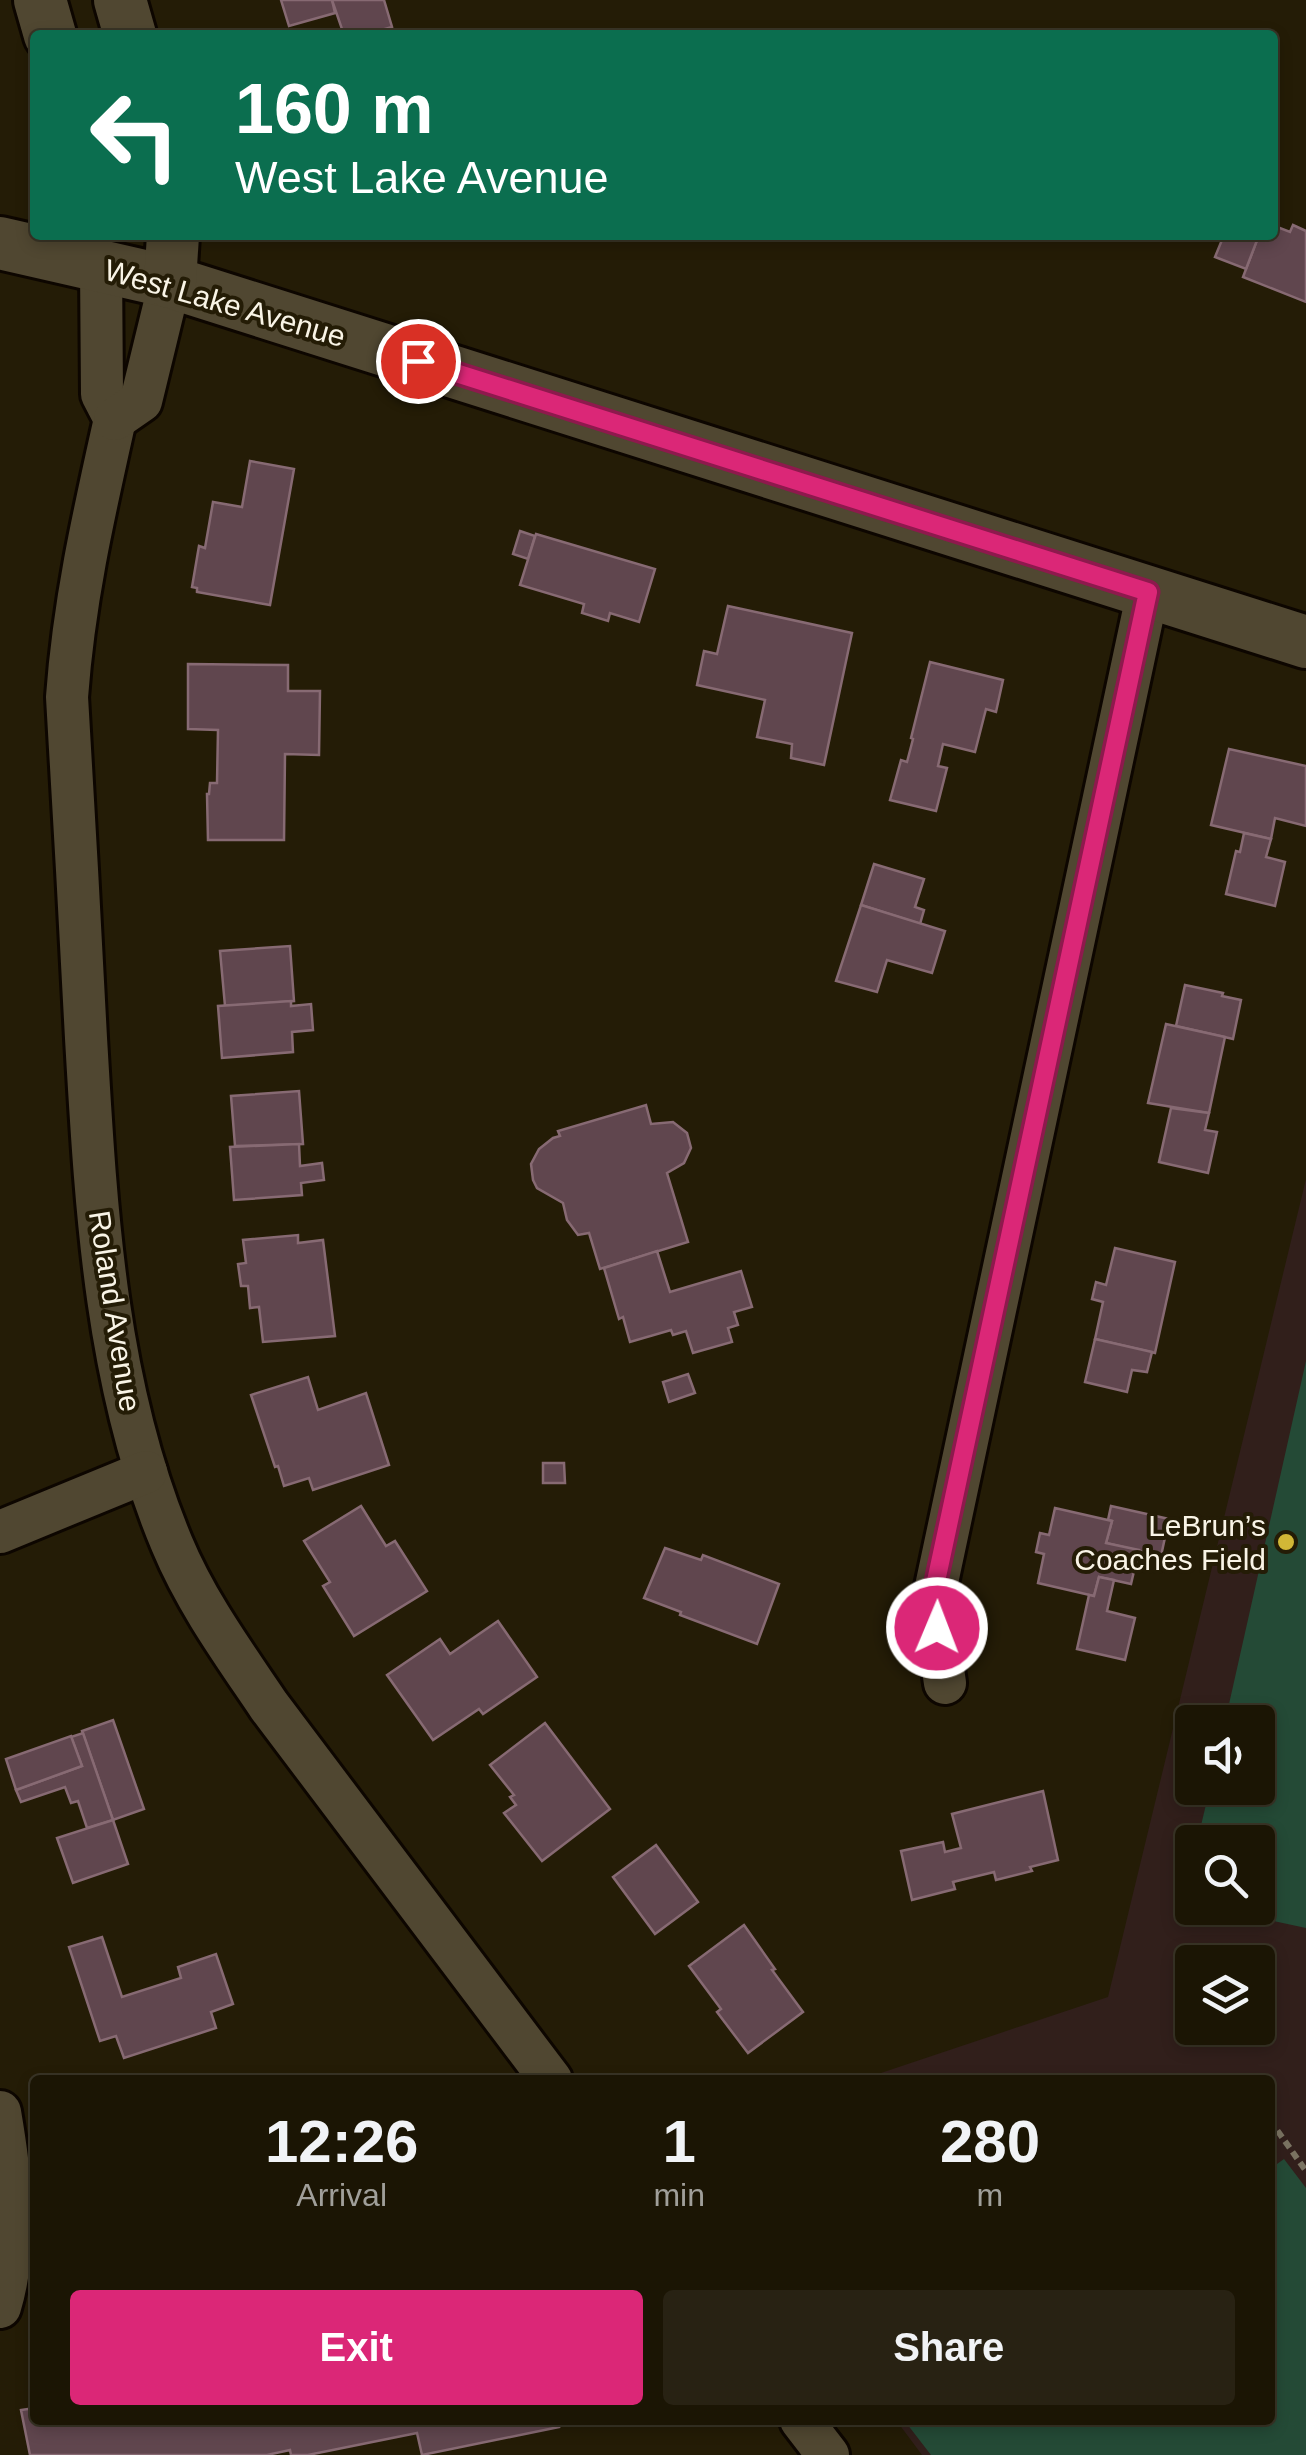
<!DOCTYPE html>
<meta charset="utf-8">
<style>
body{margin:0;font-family:Helvetica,sans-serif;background:#282213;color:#f1f3f6;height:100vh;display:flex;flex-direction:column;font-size:38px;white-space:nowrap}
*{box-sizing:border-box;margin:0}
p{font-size:32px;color:#a09f9a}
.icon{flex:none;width:55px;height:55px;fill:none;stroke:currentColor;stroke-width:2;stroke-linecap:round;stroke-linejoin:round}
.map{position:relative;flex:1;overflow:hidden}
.drawer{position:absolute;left:30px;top:2075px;width:1245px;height:350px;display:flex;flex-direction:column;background:#1b1504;border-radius:10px;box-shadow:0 5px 15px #0003,0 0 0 2px #393426}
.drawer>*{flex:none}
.banner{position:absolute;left:30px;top:30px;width:1248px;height:210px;border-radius:10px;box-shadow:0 5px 15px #0003,0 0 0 2px #393426;background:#0b6e4f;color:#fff;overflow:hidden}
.buttons{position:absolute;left:1175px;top:1705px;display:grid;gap:20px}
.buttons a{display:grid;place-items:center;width:100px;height:100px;border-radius:10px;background:#1b1504;box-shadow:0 5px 15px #0003,0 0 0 2px #393426;font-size:50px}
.pin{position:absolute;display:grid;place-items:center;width:85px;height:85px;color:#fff;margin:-42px;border:5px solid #fff;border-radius:50%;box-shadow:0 2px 10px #0007}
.me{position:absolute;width:110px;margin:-55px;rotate:1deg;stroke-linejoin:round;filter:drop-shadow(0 0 8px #0008)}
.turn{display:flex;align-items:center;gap:35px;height:210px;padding:0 40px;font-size:45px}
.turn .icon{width:130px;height:130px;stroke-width:2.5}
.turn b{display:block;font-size:70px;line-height:85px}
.eta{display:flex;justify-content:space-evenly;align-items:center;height:170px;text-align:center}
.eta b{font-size:60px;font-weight:600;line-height:70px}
.action{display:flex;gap:20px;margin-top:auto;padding:20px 40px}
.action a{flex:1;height:115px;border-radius:10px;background:#db2777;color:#fff;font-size:40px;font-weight:600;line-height:115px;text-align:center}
.action a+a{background:#282213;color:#f1f3f6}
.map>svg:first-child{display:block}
.education{fill:#311f1b;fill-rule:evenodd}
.green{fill:#244a36}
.building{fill:#60464e;stroke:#876a73;stroke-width:2.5}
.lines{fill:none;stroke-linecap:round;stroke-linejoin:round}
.minor-casing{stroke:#0d0600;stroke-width:48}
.tertiary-casing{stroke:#0d0600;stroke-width:58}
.path{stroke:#7a7361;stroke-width:6;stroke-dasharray:8 5;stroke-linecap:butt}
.minor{stroke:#504731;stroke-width:42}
.tertiary{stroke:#504731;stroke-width:52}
.route-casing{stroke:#8e194d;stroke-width:25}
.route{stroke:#db2777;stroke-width:18}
.poi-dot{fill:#d1b736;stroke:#241c06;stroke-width:4}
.labels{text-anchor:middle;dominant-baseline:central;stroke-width:8;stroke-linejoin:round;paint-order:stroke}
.street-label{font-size:30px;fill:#f9f4e6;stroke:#241c06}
.poi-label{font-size:30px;fill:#f9f4e6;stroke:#241c06;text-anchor:end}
</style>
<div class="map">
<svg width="1306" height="2455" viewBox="0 0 1306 2455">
<rect width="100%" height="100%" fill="#241c06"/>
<path class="education" d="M1306,1179V2455H922L896,2420H1270V2080H860L1108,1997ZM1192,1722H1258V1788H1192ZM1192,1842H1258V1908H1192ZM1192,1962H1258V2028H1192Z"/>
<g class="green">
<path d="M1306,1361V1928L1212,1908H1258V1842H1197L1210,1788H1258V1722H1225Z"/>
<path d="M1284,2159L1306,2188V2455H931L904,2420H1270V2169Z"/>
</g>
<g class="building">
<path d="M281,0H332L335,13L289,26Z"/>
<path d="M332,0H384L392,27L374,32L375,35H344Z"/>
<path d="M1272,225L1290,232L1293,225L1306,231V302L1243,277L1259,235H1272Z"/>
<path d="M1224,235H1259L1246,269L1215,257Z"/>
<path d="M250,461L294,469L270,605L197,592V588L192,587L199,546L205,548L213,502L242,507Z"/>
<path d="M520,531L535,536L528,559L513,554Z"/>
<path d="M536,534L655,569L639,622L610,613L608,621L582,613L584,604L520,585Z"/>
<path d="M728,606L852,633L824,765L791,758L792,744L757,737L765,700L697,685L704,651L717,654Z"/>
<path d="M930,662L1003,680L996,712L986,709L975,752L943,744L938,766L947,768L936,811L890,800L901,760L907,762L913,739L911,738Z"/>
<path d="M188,664L288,665V691H320L319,755L285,754L284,840H208L207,794H209L210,783H217L218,730L188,729Z"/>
<path d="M1229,749L1306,766V826L1275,818L1271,839L1211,825Z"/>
<path d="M1244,833L1271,839L1266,857L1285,862L1275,906L1226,894L1236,851L1240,852Z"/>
<path d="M874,864L924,879L915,907L924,910L920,924L861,905Z"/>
<path d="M861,905L945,931L932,973L887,960L877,992L836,981Z"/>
<path d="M290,946L294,1001L225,1006L220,951Z"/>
<path d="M1185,985L1223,993L1222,996L1241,1000L1233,1039L1176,1026Z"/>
<path d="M291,1001V1006L311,1004L313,1030L292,1032L293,1052L222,1058L218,1006Z"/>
<path d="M1166,1024L1225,1037L1209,1113L1148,1103Z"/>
<path d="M299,1091L303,1144L235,1146L231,1096Z"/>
<path d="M646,1105L651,1124L673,1122L687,1133L691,1148L684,1163L667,1173L688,1242L600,1269L589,1233L578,1235L567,1220L563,1203L537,1188L533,1180L531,1164L539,1149L553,1138L560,1136L558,1131Z"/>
<path d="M1171,1108L1209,1113L1205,1130L1217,1132L1208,1173L1159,1162Z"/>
<path d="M299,1144L300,1166L322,1163L324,1180L301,1183L302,1195L234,1200L230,1147Z"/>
<path d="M298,1235V1243L323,1240L335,1336L263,1342L259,1307L250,1308L248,1286H241L238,1264L246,1263L243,1240Z"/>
<path d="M1115,1248L1175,1262L1155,1353L1095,1339L1103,1302L1092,1299L1096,1282L1106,1285Z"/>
<path d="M657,1251L670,1292L741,1271L752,1307L734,1312L738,1325L728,1328L732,1342L693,1353L686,1331L673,1335L671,1330L630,1342L623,1317L619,1319L604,1268Z"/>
<path d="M1095,1339L1152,1352L1147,1372L1132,1370L1127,1392L1085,1382Z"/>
<path d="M688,1374L695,1393L669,1402L663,1382Z"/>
<path d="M308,1377L318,1410L366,1393L389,1465L313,1490L309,1478L284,1486L278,1466L275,1467L251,1395Z"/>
<path d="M543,1463H564L565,1483H543Z"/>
<path d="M361,1506L386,1546L395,1541L427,1591L354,1636L323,1586L330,1582L304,1541Z"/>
<path d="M1111,1506L1169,1519L1161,1556L1106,1543L1112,1521L1108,1520Z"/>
<path d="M1055,1508L1112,1521L1106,1543L1139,1550L1131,1584L1099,1577L1094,1596L1038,1583L1044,1554L1036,1552L1040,1533L1049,1535Z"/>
<path d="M665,1548L701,1560L703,1555L779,1584L757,1644L680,1615L681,1612L644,1598Z"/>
<path d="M1099,1577L1114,1580L1107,1611L1135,1618L1125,1660L1077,1649L1089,1595L1094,1596Z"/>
<path d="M498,1621L537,1677L483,1714L479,1709L433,1740L387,1675L440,1639L450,1654Z"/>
<path d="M113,1720L144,1809L113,1820L82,1731Z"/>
<path d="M545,1723L610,1809L542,1861L504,1813L516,1805L510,1797L514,1795L490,1765Z"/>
<path d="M83,1733L113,1820L87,1828L78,1801L71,1803L65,1787L21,1802L16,1790L82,1766L71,1737Z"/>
<path d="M71,1736L82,1766L16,1790L6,1759Z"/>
<path d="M1043,1791L1058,1860L1030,1867L1032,1871L996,1880L994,1872L953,1882L955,1889L912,1900L901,1851L943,1842L945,1852L961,1848L952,1814Z"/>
<path d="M113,1820L128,1864L73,1883L57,1838Z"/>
<path d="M656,1845L698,1902L655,1934L613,1877Z"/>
<path d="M744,1925L775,1969L772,1970L803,2012L748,2053L717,2012L721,2009L689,1966Z"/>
<path d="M102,1937L122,1997L181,1978L178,1967L216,1954L233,2004L211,2012L216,2028L124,2058L116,2036L100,2041L69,1947Z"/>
<path d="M35,2408V2420H557L559,2427L422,2455L417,2433L308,2455H291L290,2450L267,2455H30L21,2410Z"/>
</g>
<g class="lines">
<g class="minor-casing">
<g id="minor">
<path d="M101,266L102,394L115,419C94,513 74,600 67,697C74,811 80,924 86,1038C96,1209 105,1384 172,1544C196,1602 234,1654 269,1706L551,2080"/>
<path d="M115,419L141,401L170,282"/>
<path d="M0,1532L146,1472"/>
<path d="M945,1683L933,1601L1148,591"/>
<path d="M0,2112C11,2176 19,2244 0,2307"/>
<path d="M801,2420L828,2455"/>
</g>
</g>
<g class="tertiary-casing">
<g id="tertiary">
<path d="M40,0L50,35"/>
<path d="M120,0L130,35"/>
<path d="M0,243L170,282L1306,642"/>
<path d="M170,282L173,235"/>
</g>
</g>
<g class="path">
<path d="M1241,2079L1242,2080"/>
<path d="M1270,2120L1306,2171"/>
</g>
<use href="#minor" class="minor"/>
<use href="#tertiary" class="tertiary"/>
</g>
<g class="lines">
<g class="route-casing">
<path id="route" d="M418,361L1148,592L932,1600L937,1628"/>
</g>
<use href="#route" class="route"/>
</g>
<circle class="poi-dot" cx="1286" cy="1542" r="10"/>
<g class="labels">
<g class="street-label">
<text transform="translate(225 303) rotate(16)">West Lake Avenue</text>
<text transform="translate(115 1311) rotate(81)">Roland Avenue</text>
</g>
<g class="poi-label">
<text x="1266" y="1525">LeBrun’s<tspan x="1266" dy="34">Coaches Field</tspan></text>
</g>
</g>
</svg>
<div class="buttons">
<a><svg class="icon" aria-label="sound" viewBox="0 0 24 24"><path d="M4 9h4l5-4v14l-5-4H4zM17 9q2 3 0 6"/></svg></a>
<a><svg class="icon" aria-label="search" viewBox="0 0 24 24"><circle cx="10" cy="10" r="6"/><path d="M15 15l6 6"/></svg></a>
<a><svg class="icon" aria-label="layers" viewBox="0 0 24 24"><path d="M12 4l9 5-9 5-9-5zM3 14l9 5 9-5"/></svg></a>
</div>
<div class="pin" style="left:418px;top:361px;background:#d93025"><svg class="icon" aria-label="arrive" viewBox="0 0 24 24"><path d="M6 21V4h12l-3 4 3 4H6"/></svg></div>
<svg class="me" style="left:937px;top:1628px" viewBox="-20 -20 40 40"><circle r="17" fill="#db2777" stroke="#fff" stroke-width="3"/><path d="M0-11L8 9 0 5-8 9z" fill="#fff"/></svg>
<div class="banner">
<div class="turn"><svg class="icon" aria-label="left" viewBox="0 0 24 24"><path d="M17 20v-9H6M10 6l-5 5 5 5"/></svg><div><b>160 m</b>West Lake Avenue</div></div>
</div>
<section class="drawer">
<div class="eta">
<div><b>12:26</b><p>Arrival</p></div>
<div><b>1</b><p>min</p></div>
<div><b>280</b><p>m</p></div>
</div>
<div class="action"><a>Exit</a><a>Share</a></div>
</section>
</div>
